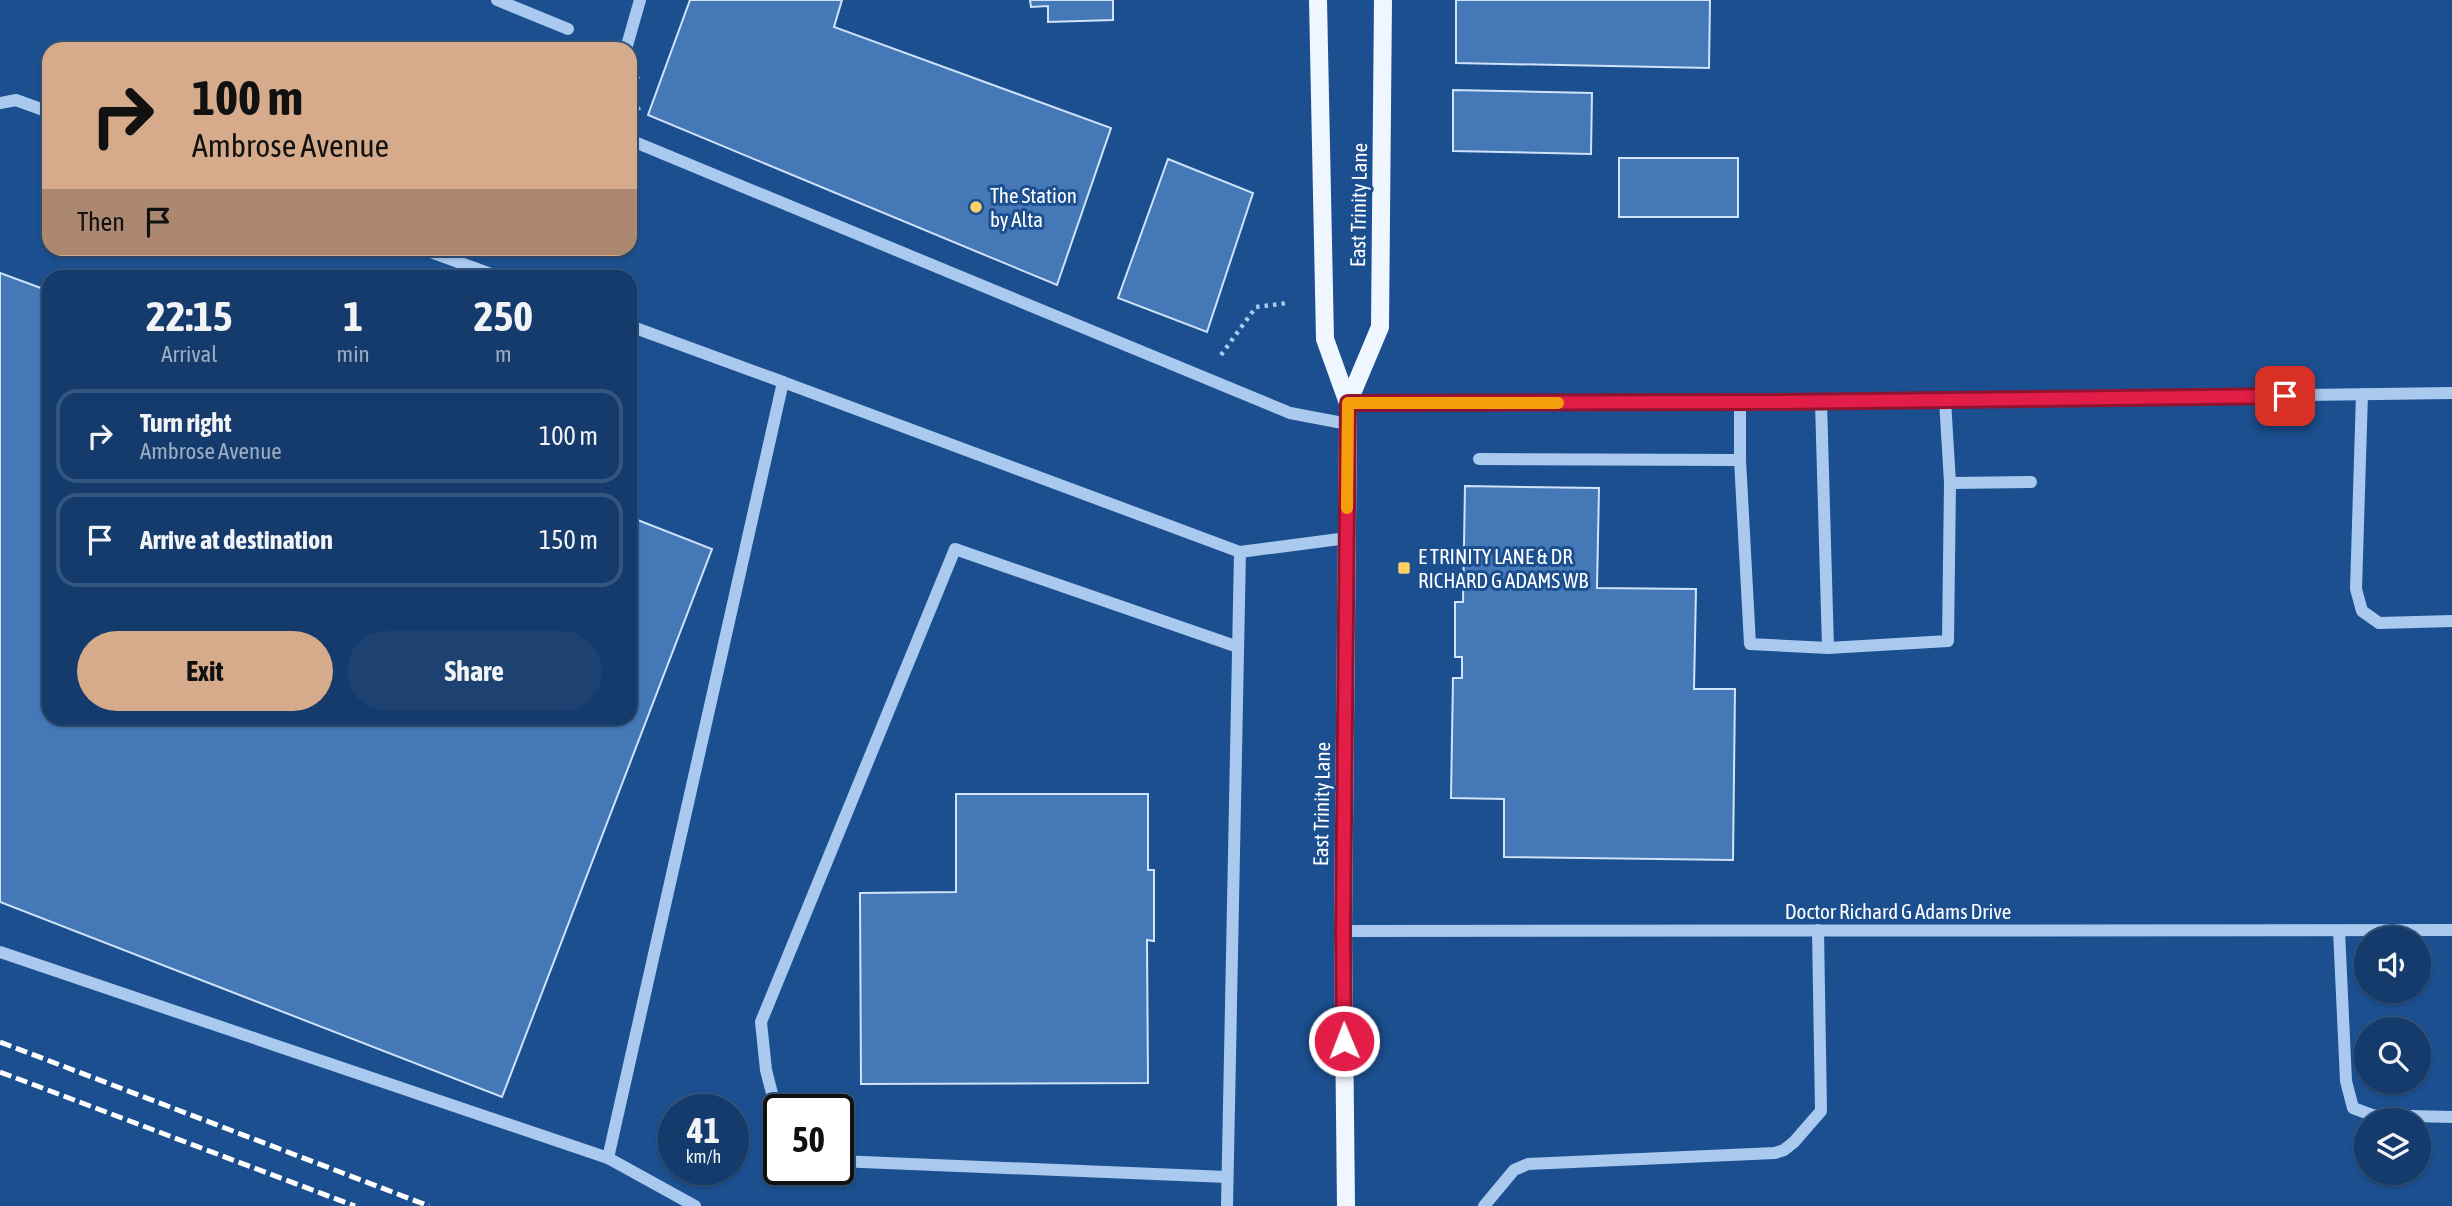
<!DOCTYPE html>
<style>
body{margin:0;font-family:"Asap Condensed",sans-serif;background:#1d4271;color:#f1f3f6;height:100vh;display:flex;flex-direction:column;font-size:26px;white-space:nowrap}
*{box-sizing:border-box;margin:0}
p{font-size:23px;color:#9dadc1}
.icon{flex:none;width:38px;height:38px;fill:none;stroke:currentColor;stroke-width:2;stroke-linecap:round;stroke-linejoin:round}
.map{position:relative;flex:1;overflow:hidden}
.panel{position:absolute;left:42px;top:270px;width:595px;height:455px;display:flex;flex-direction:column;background:#143b6b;border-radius:21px;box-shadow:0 2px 5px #0004,0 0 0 2px #33557e}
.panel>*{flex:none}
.guide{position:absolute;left:42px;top:42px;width:595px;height:214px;border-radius:21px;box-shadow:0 2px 5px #0004,0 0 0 2px #33557e;background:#d6ab8b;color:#111;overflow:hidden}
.controls{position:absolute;left:2354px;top:926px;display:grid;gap:14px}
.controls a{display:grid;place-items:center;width:77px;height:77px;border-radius:50%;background:#143b6b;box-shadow:0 2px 5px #0004,0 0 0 2px #33557e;font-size:35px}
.speed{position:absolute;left:658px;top:1094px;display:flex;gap:14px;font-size:35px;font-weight:700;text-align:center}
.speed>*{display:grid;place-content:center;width:91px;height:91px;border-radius:50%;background:#143b6b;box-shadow:0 2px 5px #0004,0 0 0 2px #33557e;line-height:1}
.speed small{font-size:18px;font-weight:400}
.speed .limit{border:4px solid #111;border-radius:10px;background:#fff;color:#111}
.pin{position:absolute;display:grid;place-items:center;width:60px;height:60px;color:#fff;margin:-30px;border-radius:14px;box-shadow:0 4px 10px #0006}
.me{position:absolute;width:77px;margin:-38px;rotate:359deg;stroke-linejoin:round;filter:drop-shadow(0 0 5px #0008)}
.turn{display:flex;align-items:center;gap:24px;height:147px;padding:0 35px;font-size:32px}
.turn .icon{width:91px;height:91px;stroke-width:2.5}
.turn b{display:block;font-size:49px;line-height:60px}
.then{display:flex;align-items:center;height:66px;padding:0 35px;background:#0003;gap:14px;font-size:26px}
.eta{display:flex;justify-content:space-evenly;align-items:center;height:119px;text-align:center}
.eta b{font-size:42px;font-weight:700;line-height:49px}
.button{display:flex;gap:14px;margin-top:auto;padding:14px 35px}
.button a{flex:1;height:80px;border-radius:42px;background:#d6ab8b;color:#111;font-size:28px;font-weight:700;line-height:80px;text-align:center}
.button a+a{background:#1d4271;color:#f1f3f6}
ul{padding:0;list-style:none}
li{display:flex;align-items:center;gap:21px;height:94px;margin:0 14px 10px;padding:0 21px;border:4px solid #33557e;border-radius:21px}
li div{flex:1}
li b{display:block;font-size:26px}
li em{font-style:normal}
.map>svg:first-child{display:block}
.building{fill:#4478b7;stroke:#cfe3fa;stroke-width:2}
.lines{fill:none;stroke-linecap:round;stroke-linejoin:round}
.path{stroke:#a9c9ee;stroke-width:4.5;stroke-dasharray:3.5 5;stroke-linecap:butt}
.minor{stroke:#a9c9ee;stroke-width:12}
.major{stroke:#f0f6ff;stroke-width:18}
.rail{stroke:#fff;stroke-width:5;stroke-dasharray:12 5;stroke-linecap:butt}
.route-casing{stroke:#92132f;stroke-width:18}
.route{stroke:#e11d48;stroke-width:12}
.slow{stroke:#f59e0b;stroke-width:12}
.poi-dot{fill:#ffd166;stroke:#1b4f8f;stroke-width:2.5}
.labels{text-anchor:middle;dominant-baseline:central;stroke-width:6;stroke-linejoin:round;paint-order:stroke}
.poi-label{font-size:21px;fill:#fff;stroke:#1b4f8f;text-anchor:start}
.street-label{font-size:21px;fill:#fff;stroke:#1b4f8f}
</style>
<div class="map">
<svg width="2452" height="1206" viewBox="0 0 2452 1206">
<rect width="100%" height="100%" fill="#1b4f8f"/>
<g class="building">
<path d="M690,0H842L834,27L1111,128L1057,285L648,115Z"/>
<path d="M1030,0H1113V20L1048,22V6L1031,7Z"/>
<path d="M1456,0H1710L1709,68L1456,63Z"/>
<path d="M1453,90L1592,93L1591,154L1453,151Z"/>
<rect x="1619" y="158" width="119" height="59"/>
<path d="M1168,159L1253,193L1207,332L1118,298Z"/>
<path d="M0,273L49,291V718H630V517L712,549L502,1097L0,902Z"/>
<path d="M1465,486L1599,488L1597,588L1696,589L1694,689H1735L1733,860L1504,857V799L1451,798L1453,678H1462V657H1455V602H1463Z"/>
<path d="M956,794H1148V870H1154V941L1147,940L1148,1083L861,1084L860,893L956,892Z"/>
</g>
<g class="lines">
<g class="path">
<path d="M638,76L631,92L640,113"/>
<path d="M1221,355L1256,307L1288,303"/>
</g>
<g class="minor">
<path d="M497,0L568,29"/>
<path d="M626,49L640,0"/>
<path d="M0,103L16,100L49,112"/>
<path d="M630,140L1290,413L1348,424"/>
<path d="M420,248L496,276"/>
<path d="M630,326L783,382"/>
<path d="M2362,394L2356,589L2362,611L2379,623L2452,621"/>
<path d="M1740,401V460L1750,644L1828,648L1948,641L1950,483L1945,400"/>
<path d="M1821,402L1828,648"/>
<path d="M1348,403L1771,402L2452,393"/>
<path d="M1479,459L1740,460"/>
<path d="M1950,483L2031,482"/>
<path d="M1343,931L2452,930"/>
<path d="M2339,931L2346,1081L2353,1108L2372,1115L2452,1117"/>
<path d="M0,952L608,1158"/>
<path d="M779,1121L766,1070L761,1022L955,549L1238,647"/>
<path d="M838,1161L1227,1177"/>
<path d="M695,1206L608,1158L783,382L1240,552"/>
<path d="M1227,1206L1240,552L1347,538"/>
<path d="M1484,1206L1514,1170L1528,1164L1775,1153L1784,1150L1794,1142L1821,1111L1818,930"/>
</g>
<g class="major">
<path d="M1318,0L1325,339L1348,403"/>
<path d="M1346,1206L1343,931L1348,424V403L1380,327L1383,0"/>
</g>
<g class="rail">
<path d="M0,1042L429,1206"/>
<path d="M0,1072L355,1206"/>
</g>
</g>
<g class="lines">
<g class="route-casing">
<path id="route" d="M1344,1041L1343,931L1348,403L1771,402L2285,396"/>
</g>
<use href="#route" class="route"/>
<path class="slow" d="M1347,508L1348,403H1558"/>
</g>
<g class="poi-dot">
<circle cx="976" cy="207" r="7"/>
<rect x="1397" y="561" width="14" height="14" rx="3.5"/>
</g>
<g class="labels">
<g class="poi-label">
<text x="990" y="195">The Station<tspan x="990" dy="24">by Alta</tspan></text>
<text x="1418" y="556">E TRINITY LANE &amp; DR<tspan x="1418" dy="24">RICHARD G ADAMS WB</tspan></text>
</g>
<g class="street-label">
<text transform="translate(1358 205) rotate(-89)">East Trinity Lane</text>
<text transform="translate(1321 804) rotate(-89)">East Trinity Lane</text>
<text x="1898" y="911">Doctor Richard G Adams Drive</text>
</g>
</g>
</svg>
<div class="controls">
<a><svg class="icon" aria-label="sound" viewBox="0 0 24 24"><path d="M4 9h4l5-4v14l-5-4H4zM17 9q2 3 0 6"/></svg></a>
<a><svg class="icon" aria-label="search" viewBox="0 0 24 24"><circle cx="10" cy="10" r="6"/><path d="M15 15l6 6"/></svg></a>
<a><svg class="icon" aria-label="layers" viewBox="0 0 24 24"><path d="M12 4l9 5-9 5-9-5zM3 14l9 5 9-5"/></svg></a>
</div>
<div class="speed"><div>41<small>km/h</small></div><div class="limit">50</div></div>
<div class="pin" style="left:2285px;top:396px;background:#d93025"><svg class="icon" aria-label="arrive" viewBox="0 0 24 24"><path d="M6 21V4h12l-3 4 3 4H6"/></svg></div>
<svg class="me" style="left:1344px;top:1041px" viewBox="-20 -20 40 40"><circle r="17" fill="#e11d48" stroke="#fff" stroke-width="3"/><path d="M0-11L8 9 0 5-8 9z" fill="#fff"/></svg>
<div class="guide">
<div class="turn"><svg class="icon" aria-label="right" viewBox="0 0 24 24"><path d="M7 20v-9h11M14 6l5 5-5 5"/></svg><div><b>100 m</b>Ambrose Avenue</div></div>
<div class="then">Then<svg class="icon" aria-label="arrive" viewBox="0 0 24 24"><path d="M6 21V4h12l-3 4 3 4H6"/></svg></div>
</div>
<section class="panel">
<div class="eta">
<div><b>22:15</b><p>Arrival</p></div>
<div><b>1</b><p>min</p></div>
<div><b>250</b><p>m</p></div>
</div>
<ul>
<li><svg class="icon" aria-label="right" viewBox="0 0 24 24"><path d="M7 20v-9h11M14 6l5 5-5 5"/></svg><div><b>Turn right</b><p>Ambrose Avenue</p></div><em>100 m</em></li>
<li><svg class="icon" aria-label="arrive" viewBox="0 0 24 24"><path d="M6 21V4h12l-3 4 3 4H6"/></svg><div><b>Arrive at destination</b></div><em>150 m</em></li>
</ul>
<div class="button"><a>Exit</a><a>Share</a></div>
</section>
</div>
